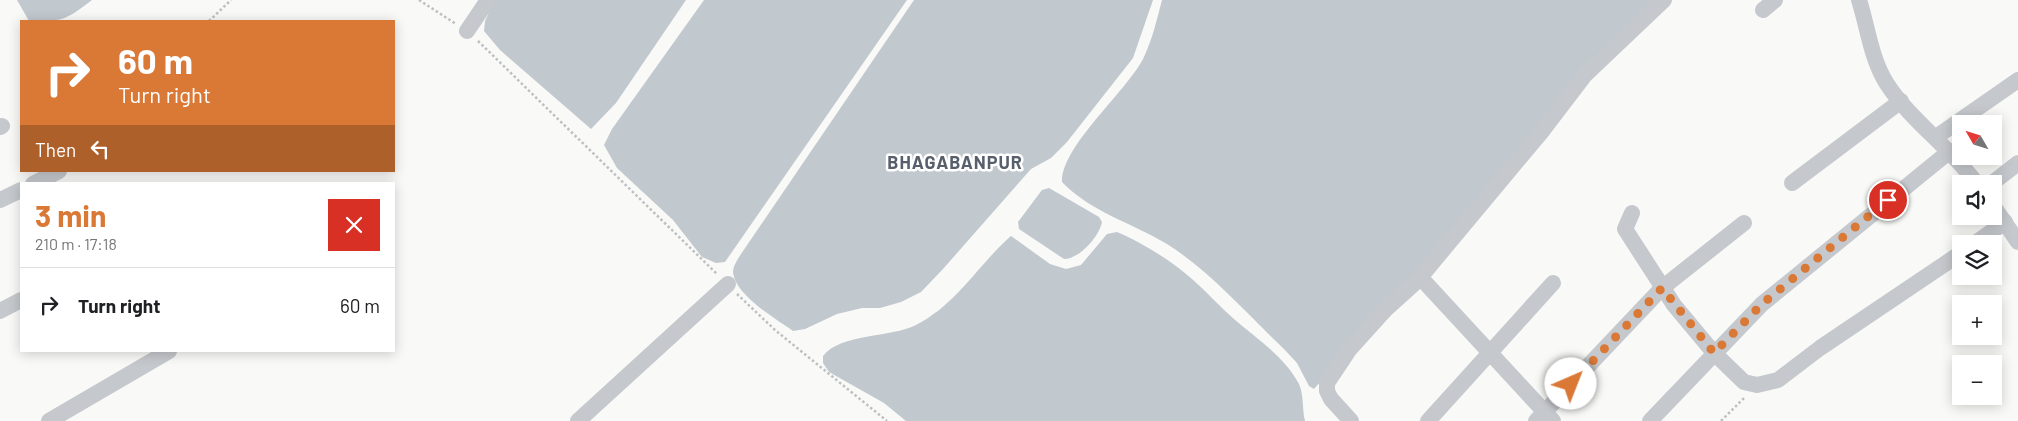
<!DOCTYPE html>
<meta charset="utf-8">
<style>
body{margin:0;font-family:Barlow,sans-serif;background:#f2f2f2;color:#202124;height:100vh;display:flex;flex-direction:column;font-size:19px;white-space:nowrap}
*{box-sizing:border-box;margin:0}
p{font-size:16px;color:#757577}
.icon{flex:none;width:28px;height:28px;fill:none;stroke:currentColor;stroke-width:2;stroke-linecap:round;stroke-linejoin:round}
.map{position:relative;flex:1;overflow:hidden}
.details{position:absolute;left:20px;top:182px;width:375px;height:170px;display:flex;flex-direction:column;background:#fff;border-radius:0px;box-shadow:0 2px 12px #0003}
.details>*{flex:none}
.top-card{position:absolute;left:20px;top:20px;width:375px;height:152px;border-radius:0px;box-shadow:0 2px 12px #0003;background:#da7836;color:#fff;overflow:hidden}
.needle{width:32px;rotate:309deg}
.controls{position:absolute;left:1952px;top:115px;display:grid;gap:10px}
.controls a{display:grid;place-items:center;width:50px;height:50px;border-radius:0px;background:#fff;box-shadow:0 2px 12px #0003;font-size:25px}
.pin{position:absolute;display:grid;place-items:center;width:42px;height:42px;color:#fff;margin:-21px;border:2px solid #fff;border-radius:50%;box-shadow:0 1px 5px #0007}
.me{position:absolute;width:55px;margin:-28px;rotate:44deg;stroke-linejoin:round;filter:drop-shadow(0 0 4px #0008)}
.turn{display:flex;align-items:center;gap:18px;height:105px;padding:0 15px;font-size:22px}
.turn .icon{width:65px;height:65px;stroke-width:2.5}
.turn b{display:block;font-size:35px;line-height:42px}
.then{display:flex;align-items:center;height:48px;padding:0 15px;background:#0003;gap:10px;font-size:19px}
.round{display:grid;place-items:center;flex:none;width:52px;height:52px;border-radius:0px;background:#f2f2f2}
.head{display:flex;align-items:center;justify-content:space-between;height:85px;padding:0 15px}
h1{font-size:30px;font-weight:700;line-height:38px;color:#da7836}
ul{padding:0;list-style:none}
li{display:flex;align-items:center;gap:15px;height:75px;padding:0 15px;border-top:1px solid #e0e0e0}
li div{flex:1}
li b{display:block;font-size:19px}
li em{font-style:normal}
.map>svg:first-child{display:block}
.water{fill:#c1c8ce}
.lines{fill:none;stroke-linecap:round;stroke-linejoin:round}
.path{stroke:#bdbfc2;stroke-width:2.5;stroke-dasharray:2.5 2.5;stroke-linecap:butt}
.minor{stroke:#c5c8cc;stroke-width:16}
.route{stroke:#da7836;stroke-width:9;stroke-dasharray:0 16.2}
.labels{text-anchor:middle;dominant-baseline:central;stroke-width:5;stroke-linejoin:round;paint-order:stroke}
.district-label{font-size:18px;font-weight:bold;letter-spacing:1px;fill:#575f6c;stroke:#fff}
</style>
<div class="map">
<svg width="2018" height="421" viewBox="0 0 2018 421">
<rect width="100%" height="100%" fill="#f9f9f7"/>
<g class="water">
<path d="M17,0H92C64,21 64,21 29,21Z"/>
<path d="M495,0H686L616,103L591,129L500,50L484,31L485,21Z"/>
<path d="M704,0H907L725,262L716,263L702,257L673,220L617,168L604,145L612,129Z"/>
<path d="M914,0H1153L1133,58L1067,142L1051,158L1031,169L943,269L921,292L901,302L880,308H862L837,314L805,329L793,331C776,319 735,295 733,272C733,266 738,259 741,254Z"/>
<path d="M1162,0H1655L1314,389L1309,386L1297,363L1284,349C1246,313 1211,272 1167,244C1132,223 1091,212 1062,182C1061,147 1125,93 1143,59C1152,41 1157,19 1162,0Z"/>
<path d="M1049,188L1099,217L1102,222C1099,237 1079,259 1064,259L1019,229L1018,222L1042,190Z"/>
<path d="M1117,232C1141,242 1172,261 1192,279C1206,291 1219,306 1234,319C1256,338 1285,357 1299,384C1304,395 1302,409 1305,421H906L884,403L829,372L823,363V356C841,333 891,338 916,325C957,304 978,265 1011,236L1050,264L1066,269L1081,265L1107,234Z"/>
</g>
<g class="lines">
<g class="path">
<path d="M419,0L456,24"/>
<path d="M209,21L231,0"/>
<path d="M478,41L717,274"/>
<path d="M737,294L775,330L887,421"/>
<path d="M1721,421L1745,397"/>
</g>
<g class="minor">
<path d="M1859,0C1868,28 1871,59 1887,84C1911,121 1950,147 1977,184"/>
<path d="M1763,10L1775,0"/>
<path d="M467,31L488,0"/>
<path d="M0,127L2,126"/>
<path d="M1936,137L2018,80"/>
<path d="M1792,183L1901,101"/>
<path d="M33,184L59,171"/>
<path d="M1991,184L2018,163"/>
<path d="M0,200L21,190"/>
<path d="M1994,207L2018,242"/>
<path d="M1632,213L1625,229L1674,305L1714,353L1744,382L1757,385L1778,380L1820,348L1961,253"/>
<path d="M1974,244L2005,222"/>
<path d="M1420,277L1553,421"/>
<path d="M0,311L21,300"/>
<path d="M49,421L169,351"/>
<path d="M578,421L728,284"/>
<path d="M1351,421L1331,399L1327,391V383L1349,350L1386,309L1417,281L1543,130L1585,75L1664,0"/>
<path d="M1428,421L1553,283"/>
<path d="M1536,421L1662,288L1744,223"/>
<path d="M1650,421L1762,304L1950,151"/>
</g>
</g>
<g class="lines">
<path class="route" d="M1571,384L1662,288L1714,353L1762,304L1888,200"/>
</g>
<g class="labels">
<g class="district-label">
<text x="955" y="162">BHAGABANPUR</text>
</g>
</g>
</svg>
<div class="controls">
<a><svg class="needle" viewBox="-14 -14 28 28"><path d="M0-13l5 13h-10z" fill="#e53935"/><path d="M0 13l5-13h-10z" fill="#757577"/></svg></a>
<a><svg class="icon" aria-label="sound" viewBox="0 0 24 24"><path d="M4 9h4l5-4v14l-5-4H4zM17 9q2 3 0 6"/></svg></a>
<a><svg class="icon" aria-label="layers" viewBox="0 0 24 24"><path d="M12 4l9 5-9 5-9-5zM3 14l9 5 9-5"/></svg></a>
<a>+</a>
<a>−</a>
</div>
<div class="pin" style="left:1888px;top:200px;background:#d93025"><svg class="icon" aria-label="arrive" viewBox="0 0 24 24"><path d="M6 21V4h12l-3 4 3 4H6"/></svg></div>
<svg class="me" style="left:1571px;top:384px" viewBox="-20 -20 40 40"><circle r="19" fill="#fff"/><path d="M0-13L10 11 0 6-10 11z" fill="#da7836"/></svg>
<div class="top-card">
<div class="turn"><svg class="icon" aria-label="right" viewBox="0 0 24 24"><path d="M7 20v-9h11M14 6l5 5-5 5"/></svg><div><b>60 m</b>Turn right</div></div>
<div class="then">Then<svg class="icon" aria-label="left" viewBox="0 0 24 24"><path d="M17 20v-9H6M10 6l-5 5 5 5"/></svg></div>
</div>
<section class="details">
<div class="head"><div><h1>3 min</h1><p>210 m · 17:18</p></div><a class="round" style="background:#d93025;color:#fff"><svg class="icon" aria-label="close" viewBox="0 0 24 24"><path d="M6 6l12 12M18 6L6 18"/></svg></a></div>
<ul>
<li><svg class="icon" aria-label="right" viewBox="0 0 24 24"><path d="M7 20v-9h11M14 6l5 5-5 5"/></svg><div><b>Turn right</b></div><em>60 m</em></li>
</ul>
</section>
</div>
